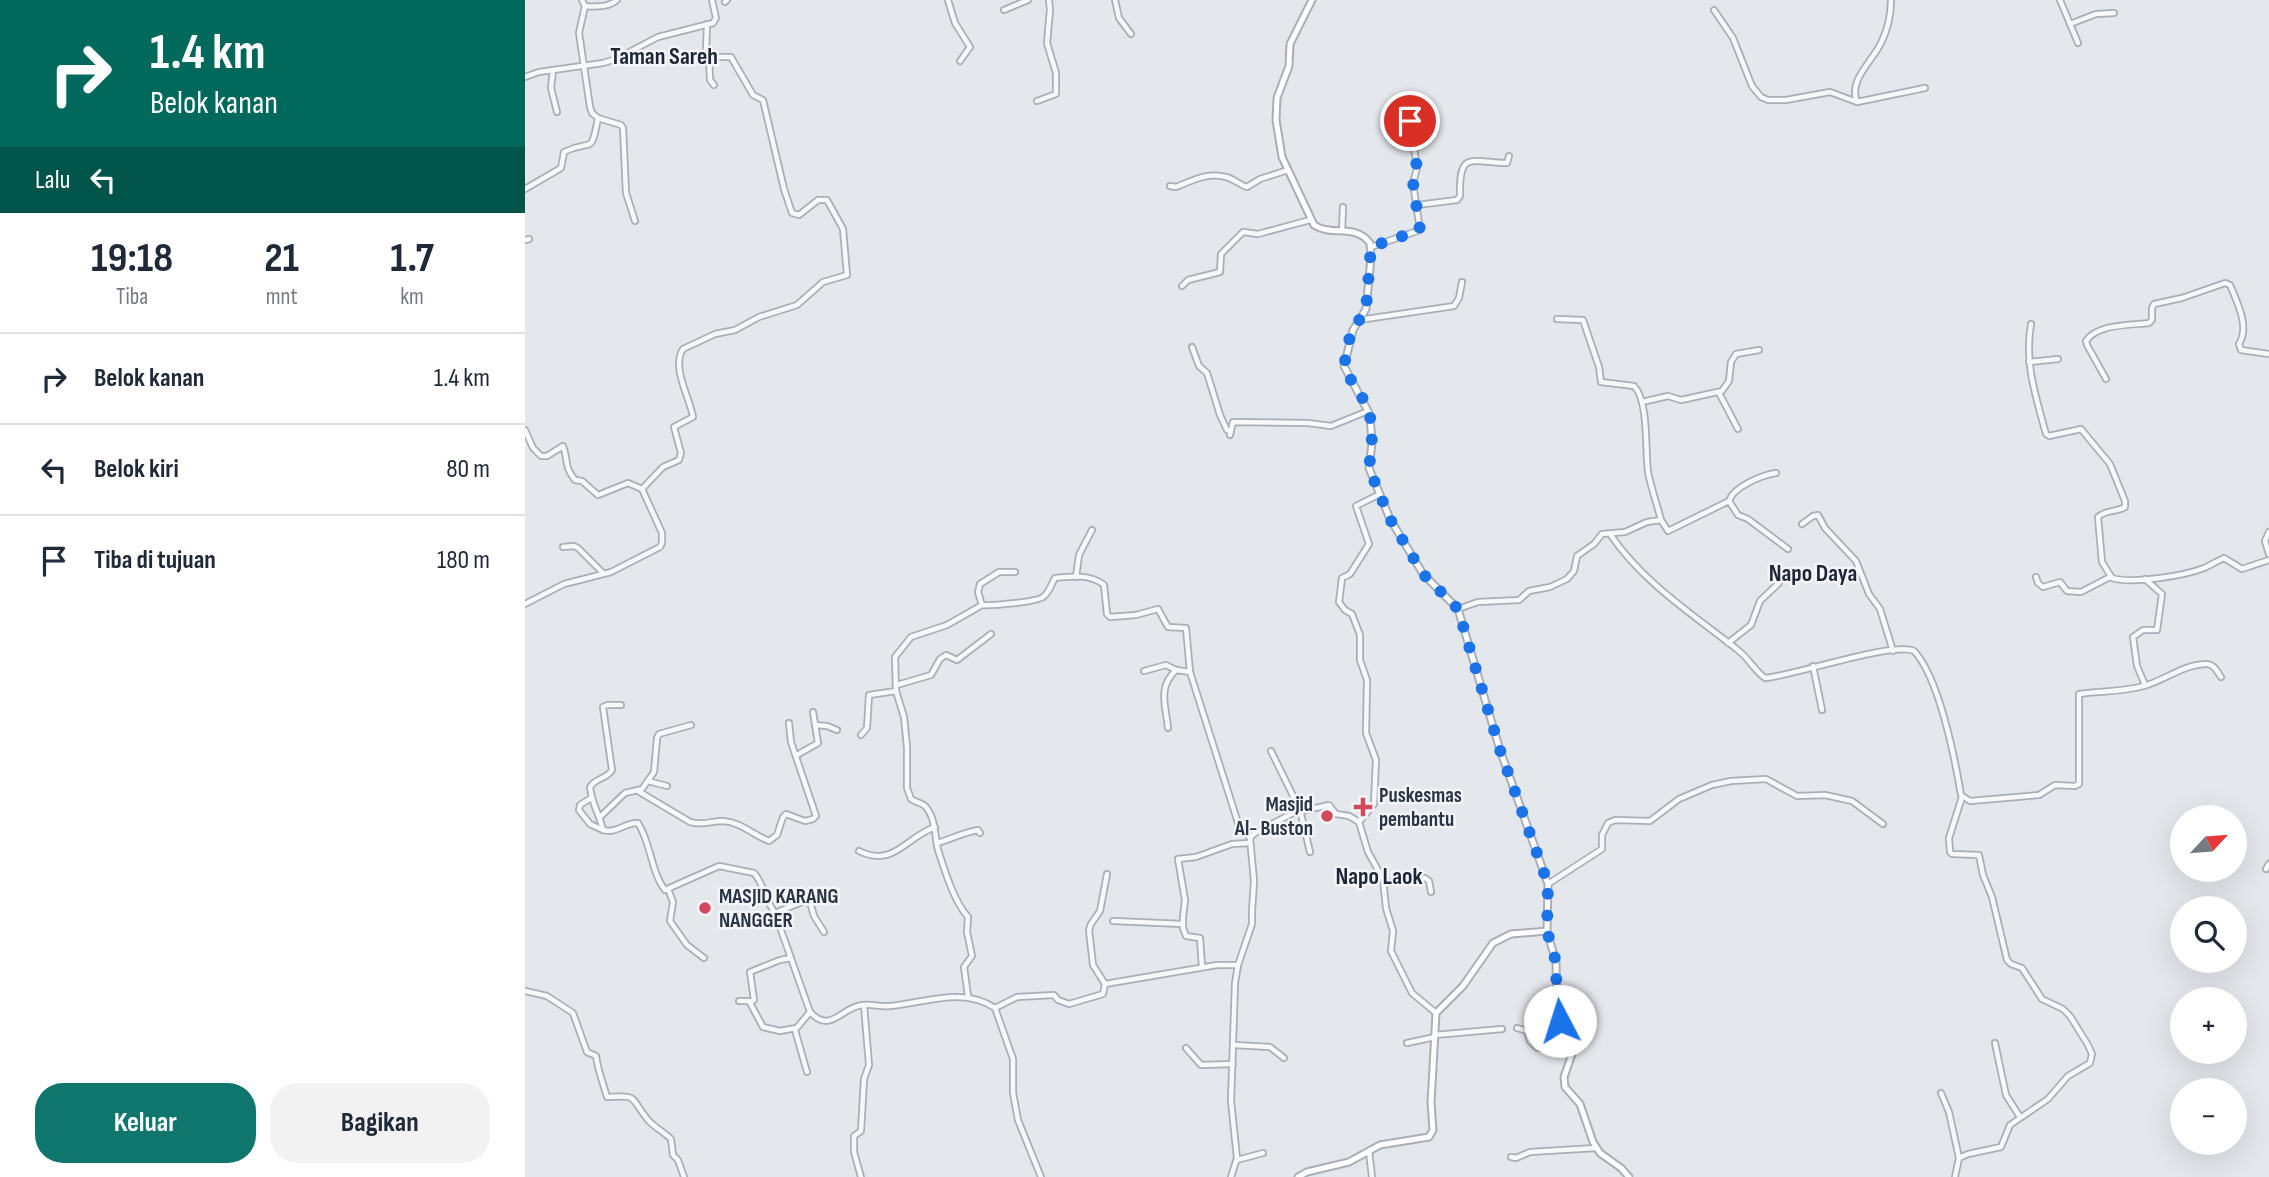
<!DOCTYPE html>
<html lang="id">
<meta charset="utf-8">
<style>
body{margin:0;font-family:"Sofia Sans Condensed",sans-serif;background:#f2f2f3;color:#1f2937;height:100vh;display:flex;flex-direction:column;font-size:26px;white-space:nowrap}
*{box-sizing:border-box;margin:0}
p{font-size:23px;color:#747a83}
.icon{flex:none;width:38px;height:38px;fill:none;stroke:currentColor;stroke-width:2;stroke-linecap:round;stroke-linejoin:round}
.map{position:relative;flex:1;overflow:hidden}
.details{display:flex;flex-direction:column;background:#fff;width:525px}
.details>*{flex:none}
.guide{background:#00695c;color:#fff;overflow:hidden}
.needle{width:46px;rotate:64deg}
.fabs{position:absolute;left:1645px;top:805px;display:grid;gap:14px}
.fabs a{display:grid;place-items:center;width:77px;height:77px;border-radius:50%;background:#fff;box-shadow:0 7px 28px #0002;font-size:35px}
.pin{position:absolute;display:grid;place-items:center;width:60px;height:60px;color:#fff;margin:-30px;border:4px solid #fff;border-radius:50%;box-shadow:0 2px 7px #0007}
.me{position:absolute;width:77px;margin:-38px;rotate:355deg;stroke-linejoin:round;filter:drop-shadow(0 0 5px #0008)}
.turn{display:flex;align-items:center;gap:24px;height:147px;padding:0 35px;font-size:32px}
.turn .icon{width:91px;height:91px;stroke-width:2.5}
.turn b{display:block;font-size:49px;line-height:60px}
.then{display:flex;align-items:center;height:66px;padding:0 35px;background:#0003;gap:14px;font-size:26px}
.eta{display:flex;justify-content:space-evenly;align-items:center;height:119px;text-align:center}
.eta b{font-size:42px;font-weight:700;line-height:49px}
.button{display:flex;gap:14px;margin-top:auto;padding:14px 35px}
.button a{flex:1;height:80px;border-radius:28px;background:#0f766e;color:#fff;font-size:28px;font-weight:700;line-height:80px;text-align:center}
.button a+a{background:#f2f2f3;color:#1f2937}
ul{padding:0;list-style:none}
li{display:flex;align-items:center;gap:21px;height:91px;padding:0 35px;border-top:2px solid #e0e1e3}
li div{flex:1}
li b{display:block;font-size:26px}
li em{font-style:normal}
main{display:flex;flex:1;min-height:0}
.map>svg:first-child{display:block}
.lines{fill:none;stroke-linecap:round;stroke-linejoin:round}
.street-casing{stroke:#a9aeb7;stroke-width:8}
.secondary-casing{stroke:#a9aeb7;stroke-width:9}
.street{stroke:#f7f8fa;stroke-width:4.5}
.secondary{stroke:#fff;stroke-width:5}
.route{stroke:#1a73e8;stroke-width:12;stroke-dasharray:0 21.6}
.poi-dot{fill:#d1495b;stroke:#f4f6f9;stroke-width:2.5}
.labels{text-anchor:middle;dominant-baseline:central;stroke-width:5;stroke-linejoin:round;paint-order:stroke}
.poi-label{font-size:21px;font-weight:bold;fill:#2b3445;stroke:#f4f6f9;text-anchor:start}
.quarter-label{font-size:24px;font-weight:bold;fill:#1d2536;stroke:#f4f6f9}
</style>
<main>
<section class="details">
<div class="guide">
<div class="turn"><svg class="icon" aria-label="right" viewBox="0 0 24 24"><path d="M7 20v-9h11M14 6l5 5-5 5"/></svg><div><b>1.4 km</b>Belok kanan</div></div>
<div class="then">Lalu<svg class="icon" aria-label="left" viewBox="0 0 24 24"><path d="M17 20v-9H6M10 6l-5 5 5 5"/></svg></div>
</div>
<div class="eta">
<div><b>19:18</b><p>Tiba</p></div>
<div><b>21</b><p>mnt</p></div>
<div><b>1.7</b><p>km</p></div>
</div>
<ul>
<li><svg class="icon" aria-label="right" viewBox="0 0 24 24"><path d="M7 20v-9h11M14 6l5 5-5 5"/></svg><div><b>Belok kanan</b></div><em>1.4 km</em></li>
<li><svg class="icon" aria-label="left" viewBox="0 0 24 24"><path d="M17 20v-9H6M10 6l-5 5 5 5"/></svg><div><b>Belok kiri</b></div><em>80 m</em></li>
<li><svg class="icon" aria-label="arrive" viewBox="0 0 24 24"><path d="M6 21V4h12l-3 4 3 4H6"/></svg><div><b>Tiba di tujuan</b></div><em>180 m</em></li>
</ul>
<div class="button"><a>Keluar</a><a>Bagikan</a></div>
</section>
<div class="map">
<svg width="1744" height="1177" viewBox="0 0 1744 1177">
<rect width="100%" height="100%" fill="#e4e7ec"/>
<g class="lines">
<g class="street-casing">
<g id="street">
<path d="M57,0L60,6C70,7 85,7 92,0"/>
<path d="M423,0L430,23L445,47L435,61"/>
<path d="M590,0L594,18L606,34"/>
<path d="M1366,0C1366,14 1362,31 1356,43C1347,62 1323,80 1332,102L1400,88"/>
<path d="M1535,0L1553,43"/>
<path d="M200,2L202,0"/>
<path d="M479,10L503,0"/>
<path d="M1189,10L1208,38L1227,86L1236,97L1243,100H1261L1305,92L1332,102"/>
<path d="M1545,24L1571,14L1589,13"/>
<path d="M184,57L185,80L189,85"/>
<path d="M28,70L26,88L32,112"/>
<path d="M0,77L14,72L78,63L91,59L133,37L188,23L191,18L187,0"/>
<path d="M512,101L531,94V73L522,43L525,10L524,0"/>
<path d="M73,118L96,125L98,128L101,193L110,221"/>
<path d="M645,186L651,187C667,181 681,172 701,177C709,179 715,185 722,187L735,179L763,170"/>
<path d="M0,189L36,168L39,152C67,138 66,157 73,118L67,113L65,107L54,33L60,6"/>
<path d="M892,205L932,200L935,196C934,150 945,162 982,163L984,156"/>
<path d="M817,231L818,207"/>
<path d="M0,240L4,239"/>
<path d="M846,247L895,230L888,183L892,168L885,121"/>
<path d="M657,286L663,280L695,272L696,254L718,232L733,234L785,220"/>
<path d="M1032,319L1058,320L1074,367L1076,382L1109,386C1124,401 1120,450 1123,472C1126,488 1132,504 1136,520"/>
<path d="M834,320L929,306L934,298L937,282"/>
<path d="M1506,324C1499,363 1511,397 1521,434L1524,436L1556,429L1585,464L1600,501V507C1592,512 1580,510 1573,517L1577,562L1587,578C1607,584 1659,576 1679,568C1686,565 1692,561 1699,558L1717,569L1744,560"/>
<path d="M667,347L674,366L682,373L695,415L702,430L705,431"/>
<path d="M1504,362L1533,359"/>
<path d="M1581,379L1562,345L1561,341C1572,324 1606,325 1624,323L1627,320V308L1629,304L1657,298L1700,283L1705,285C1712,302 1725,327 1714,344L1716,350L1744,354"/>
<path d="M1194,393L1213,429"/>
<path d="M1117,402L1143,396L1156,400L1197,391L1204,381L1206,362L1211,354L1234,350"/>
<path d="M0,430L8,448L16,456H22L38,446C44,462 38,464 50,480L57,481L73,495L103,483L117,489"/>
<path d="M705,435L708,422L783,423L806,426L843,411"/>
<path d="M1204,501C1208,487 1237,475 1251,473"/>
<path d="M1277,524L1288,516L1293,515L1300,528L1331,561L1344,594L1355,609L1368,651"/>
<path d="M1744,532L1740,541L1744,554"/>
<path d="M1085,534C1118,583 1169,615 1214,651C1224,659 1230,671 1240,678C1268,676 1369,641 1389,651C1414,677 1430,759 1436,795L1445,801L1514,795L1530,785L1550,786L1554,784V694C1575,691 1597,692 1619,686C1640,680 1658,665 1680,664C1688,663 1692,671 1696,677"/>
<path d="M38,547L49,546L53,548L78,573"/>
<path d="M551,577L554,555L567,530"/>
<path d="M1511,577L1513,583L1518,587L1535,582L1542,591L1556,592L1585,577"/>
<path d="M1620,579L1637,594L1632,630H1618L1608,637L1612,666L1620,685"/>
<path d="M0,604L39,584L86,572L135,547L137,543V533L117,489L138,467L154,460L156,453L149,427L168,417C165,398 146,367 158,349L190,334L210,330L234,317L272,305L298,282L322,275L318,229L302,200H293L274,215L267,213L259,189L238,100L228,95L206,57H184L181,51L182,24"/>
<path d="M457,605C466,606 511,602 518,597C525,592 526,584 530,578C546,576 566,574 579,585L582,614L585,617L611,615L633,609L643,627L661,628L665,672L714,826L725,838"/>
<path d="M933,609L953,602L994,600L1004,591L1025,587L1042,579L1049,571L1052,556L1069,544L1077,534L1100,532L1122,522L1136,520L1143,531L1204,501L1213,515L1223,519L1263,549"/>
<path d="M1203,643L1226,625L1235,601L1254,583L1253,567"/>
<path d="M1288,666L1297,710"/>
<path d="M619,671L641,665L651,670L665,672"/>
<path d="M372,685L406,675L415,659L421,655L432,660L466,634"/>
<path d="M96,705H82L78,707L87,770C82,779 70,778 65,787C66,802 75,816 78,830C91,834 101,822 113,823C126,843 126,872 140,890L194,866L229,873C239,884 240,900 250,913L285,1012C306,1035 317,1006 338,1005C347,1004 355,1007 365,1006C400,1003 437,986 470,1008L492,997L529,995L533,1000L544,1004L578,994L580,984L568,965L564,930L566,924L575,911L582,874"/>
<path d="M290,725L302,726L312,730"/>
<path d="M643,728C641,706 632,688 651,670"/>
<path d="M336,735L342,728L344,695L371,691"/>
<path d="M746,751L775,810L785,852"/>
<path d="M272,755L293,743L288,712"/>
<path d="M123,781L142,786"/>
<path d="M113,791L165,822C177,826 186,821 198,821C216,822 228,835 244,841L252,835L258,817L261,814L280,821L288,819L291,816L266,742L264,723"/>
<path d="M66,798L55,805L54,810L65,824L78,830"/>
<path d="M75,817L100,793L117,789L129,772L132,738L134,734L166,725"/>
<path d="M834,822L849,804L851,760L841,733L842,680L835,660V635L827,614L820,610L814,602L817,578L825,574L844,544L831,506L855,494"/>
<path d="M412,843C426,839 440,832 453,830L455,833"/>
<path d="M334,851C369,868 381,837 410,827"/>
<path d="M1741,869L1744,864"/>
<path d="M859,883L900,878L904,881L906,892"/>
<path d="M1023,884L1077,849V835L1083,823L1090,820L1125,821L1154,799L1187,785L1206,781L1241,779L1272,796L1300,795L1327,801L1358,824"/>
<path d="M143,889L148,902L145,921L162,945L179,958"/>
<path d="M250,913L284,899L289,916L299,932"/>
<path d="M588,921L658,924"/>
<path d="M677,967L675,938L661,936L658,928V917L660,900L653,859L671,857L707,844L725,843"/>
<path d="M580,984L692,965H713"/>
<path d="M0,991L22,996L48,1013L62,1052L71,1056C73,1071 78,1083 82,1097C115,1095 104,1097 123,1120C129,1127 139,1132 146,1139L148,1155L153,1160L159,1177"/>
<path d="M443,996L439,967L447,956L442,932L443,917C429,901 421,874 414,853C409,839 412,819 400,806C397,803 390,802 386,799L382,788V747L379,717L371,691L370,657L386,637L422,625L457,605L453,592L455,584L474,572H490"/>
<path d="M214,1001H224L238,1027L255,1031L271,1028"/>
<path d="M225,1002L229,1000L225,972L255,960L266,958"/>
<path d="M470,1008L488,1059V1093L493,1120L516,1177"/>
<path d="M992,1028L1002,1031L1005,1041L1012,1048L1039,1045L1047,1041"/>
<path d="M910,1035L977,1029"/>
<path d="M882,1043L910,1037"/>
<path d="M1470,1043L1481,1095L1495,1117"/>
<path d="M709,1045L745,1047L759,1058"/>
<path d="M661,1048L676,1065L708,1064"/>
<path d="M1025,1052L1047,1054"/>
<path d="M282,1072L270,1030L285,1012"/>
<path d="M1416,1093L1424,1112L1434,1158"/>
<path d="M844,1151L847,1177"/>
<path d="M986,1157L991,1158L1005,1152L1071,1148"/>
<path d="M712,1160L738,1153"/>
<path d="M336,1177L329,1152V1136L336,1131L339,1079L344,1065L339,1005"/>
<path d="M706,1177L712,1158L706,1101L710,983L713,965L727,924V911L729,881L725,838L730,833L768,813L804,805L811,814L824,816L834,822L843,852L858,879L861,908L868,931L866,951L887,993L911,1013"/>
<path d="M1430,1177L1434,1158L1443,1154L1476,1147L1485,1125L1523,1099L1543,1076L1565,1063L1567,1054L1563,1045L1545,1016L1538,1009L1517,999L1497,968L1486,964L1482,960L1467,897L1458,875L1454,855L1427,854L1425,852L1424,838L1437,797"/>
</g>
</g>
<g class="secondary-casing">
<g id="secondary">
<path d="M787,0L765,44L764,66L752,98L751,120L757,157L789,225C807,237 830,223 845,243L846,258L841,309L828,330L819,366L845,415L847,443L844,468L865,519L898,574L933,609L975,750L1023,884L1022,931L1031,962L1032,1014L1048,1039L1047,1054L1039,1077L1040,1087L1055,1104L1068,1142L1075,1153L1096,1168L1104,1177"/>
<path d="M773,1177L782,1172L824,1162L855,1145L904,1137L908,1130L906,1103L911,1013L938,986L968,943L986,934L1022,931"/>
</g>
</g>
<use href="#street" class="street"/>
<use href="#secondary" class="secondary"/>
</g>
<g class="lines">
<path class="route" d="M885,121L892,168L888,183L895,230L846,247L841,309L828,330L822,345L819,369L837,397L845,415L847,443L844,468L865,519L898,574L933,609L975,750L1023,884L1022,931L1031,962L1032,1014L1035,1021"/>
</g>
<g class="poi-dot">
<path d="M834.5 796.5h7v7h7v7h-7v7h-7v-7h-7v-7h7z"/>
<circle cx="802" cy="816" r="7"/>
<circle cx="180" cy="908" r="7"/>
</g>
<g class="labels">
<g class="poi-label">
<text x="854" y="795">Puskesmas<tspan x="854" dy="24">pembantu</tspan></text>
<text x="788" y="804" text-anchor="end">Masjid<tspan x="788" dy="24">Al- Buston</tspan></text>
<text x="194" y="896">MASJID KARANG<tspan x="194" dy="24">NANGGER</tspan></text>
</g>
<g class="quarter-label">
<text x="139" y="56">Taman Sareh</text>
<text x="1288" y="573">Napo Daya</text>
<text x="854" y="876">Napo Laok</text>
</g>
</g>
</svg>
<div class="fabs">
<a><svg class="needle" viewBox="-14 -14 28 28"><path d="M0-13l5 13h-10z" fill="#e53935"/><path d="M0 13l5-13h-10z" fill="#747a83"/></svg></a>
<a><svg class="icon" aria-label="search" viewBox="0 0 24 24"><circle cx="10" cy="10" r="6"/><path d="M15 15l6 6"/></svg></a>
<a>+</a>
<a>−</a>
</div>
<div class="pin" style="left:885px;top:121px;background:#d93025"><svg class="icon" aria-label="arrive" viewBox="0 0 24 24"><path d="M6 21V4h12l-3 4 3 4H6"/></svg></div>
<svg class="me" style="left:1035px;top:1021px" viewBox="-20 -20 40 40"><circle r="19" fill="#fff"/><path d="M0-13L10 11 0 6-10 11z" fill="#1a73e8"/></svg>
</div>
</main>
